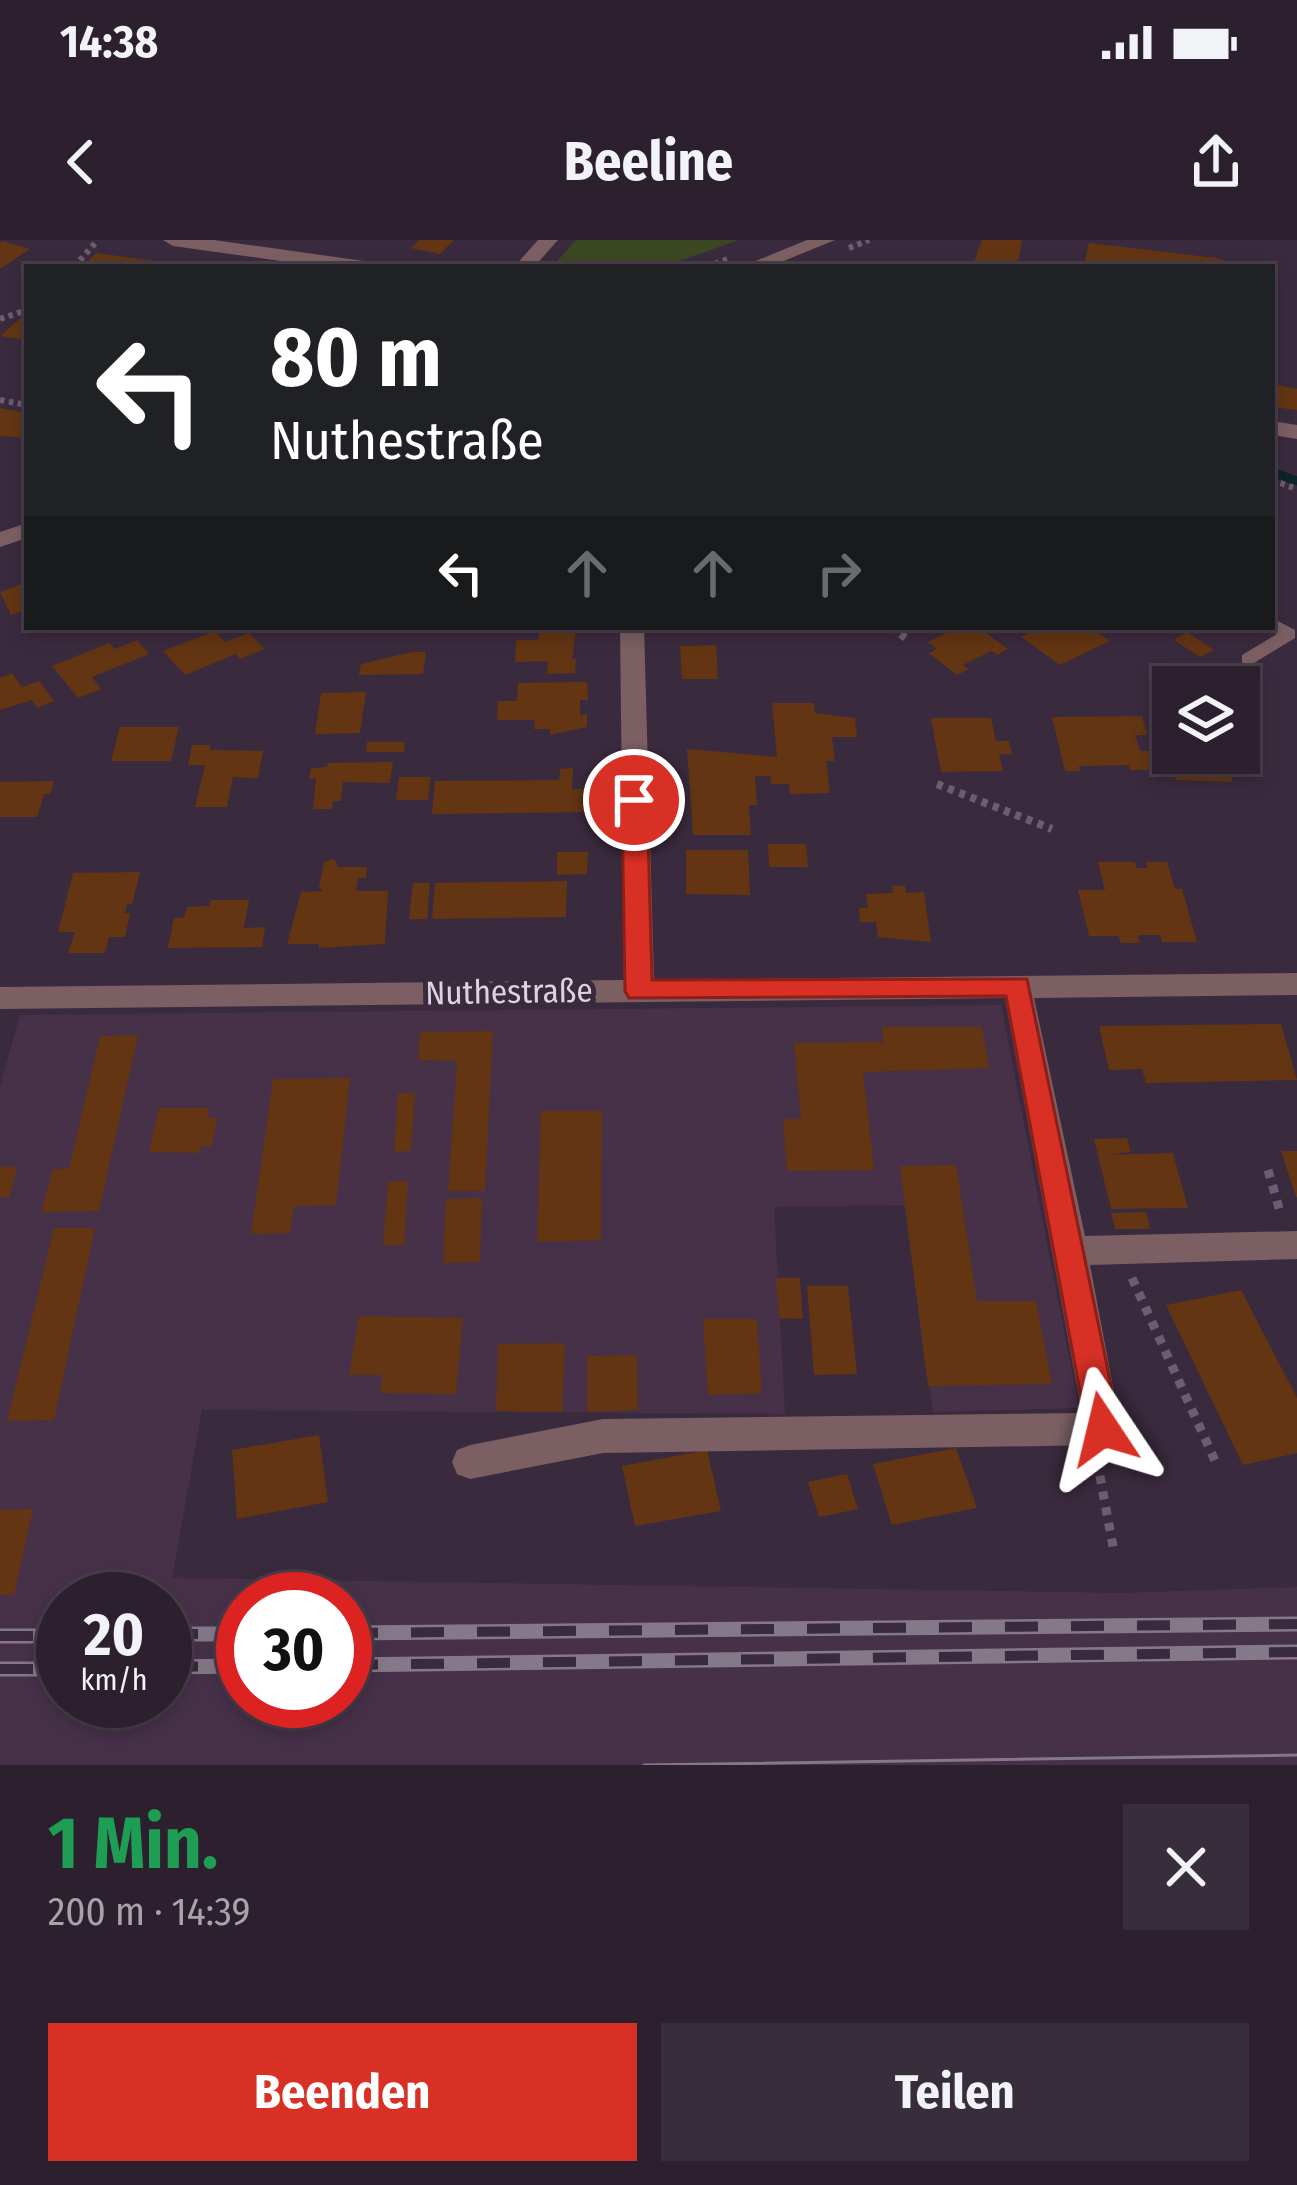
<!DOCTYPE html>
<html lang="de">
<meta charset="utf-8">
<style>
body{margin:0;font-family:"Fira Sans Condensed",sans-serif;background:#382d3a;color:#f1f3f6;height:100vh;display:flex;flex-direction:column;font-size:45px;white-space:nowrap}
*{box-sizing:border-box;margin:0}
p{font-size:39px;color:#a6a3aa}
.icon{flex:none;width:66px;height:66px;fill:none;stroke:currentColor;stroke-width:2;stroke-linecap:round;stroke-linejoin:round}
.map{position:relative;height:1525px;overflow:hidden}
.details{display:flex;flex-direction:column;background:#2c202e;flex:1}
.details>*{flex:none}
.guide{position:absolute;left:24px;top:24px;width:1251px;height:366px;border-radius:0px;box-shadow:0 6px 18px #0003,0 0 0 3px #483e4a;background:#202124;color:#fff;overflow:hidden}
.fabs{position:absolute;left:1152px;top:426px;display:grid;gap:24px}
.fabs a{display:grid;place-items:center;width:108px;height:108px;border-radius:0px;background:#2c202e;box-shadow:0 6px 18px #0003,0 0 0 3px #483e4a;font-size:60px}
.speed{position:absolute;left:36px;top:1332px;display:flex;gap:24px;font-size:60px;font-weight:700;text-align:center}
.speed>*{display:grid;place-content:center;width:156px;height:156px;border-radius:50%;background:#2c202e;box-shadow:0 6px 18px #0003,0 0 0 3px #483e4a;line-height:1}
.speed small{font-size:30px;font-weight:400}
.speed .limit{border:18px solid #d22;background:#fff;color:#111}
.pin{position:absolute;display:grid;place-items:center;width:102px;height:102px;color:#fff;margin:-51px;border:6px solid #fff;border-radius:50%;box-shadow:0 3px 12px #0007}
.me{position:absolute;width:132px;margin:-66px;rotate:350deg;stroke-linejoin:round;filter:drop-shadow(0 0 9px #0008)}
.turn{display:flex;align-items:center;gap:42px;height:252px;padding:0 48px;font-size:54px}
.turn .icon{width:156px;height:156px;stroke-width:2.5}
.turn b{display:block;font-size:84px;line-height:102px}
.lanes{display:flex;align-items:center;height:114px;padding:0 48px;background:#0003;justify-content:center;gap:60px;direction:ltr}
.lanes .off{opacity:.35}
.round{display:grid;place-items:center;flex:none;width:126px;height:126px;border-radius:0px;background:#382d3a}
.overview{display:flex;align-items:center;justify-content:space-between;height:204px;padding:0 48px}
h1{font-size:72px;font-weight:700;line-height:90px;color:#1e9e55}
.primary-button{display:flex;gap:24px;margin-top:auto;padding:24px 48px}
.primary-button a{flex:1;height:138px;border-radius:0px;background:#d93025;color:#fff;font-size:48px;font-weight:700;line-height:138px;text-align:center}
.primary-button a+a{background:#382d3a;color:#f1f3f6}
.status{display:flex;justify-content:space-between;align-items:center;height:84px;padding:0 60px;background:#2c202e;direction:ltr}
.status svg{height:33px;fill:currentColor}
header{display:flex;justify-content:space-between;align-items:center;height:156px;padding:0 48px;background:#2c202e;font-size:54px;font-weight:700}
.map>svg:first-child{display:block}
.built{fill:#463149;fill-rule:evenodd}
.green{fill:#3c4723}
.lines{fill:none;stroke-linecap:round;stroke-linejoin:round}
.stream{stroke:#0c2529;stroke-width:9}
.building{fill:#633513}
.path-far2{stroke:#6c5e6f;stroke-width:6;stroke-dasharray:4.5 4.5;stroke-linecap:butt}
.path-far1{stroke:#6c5e6f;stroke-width:8;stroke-dasharray:6 6;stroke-linecap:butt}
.path{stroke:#6c5e6f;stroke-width:9;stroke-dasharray:8 8;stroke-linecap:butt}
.service{fill:#7b5f63;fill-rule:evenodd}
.minor{fill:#7b5f63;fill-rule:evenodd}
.tertiary{fill:#7b5f63;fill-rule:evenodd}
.tram{stroke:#857888;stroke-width:3}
.rail-casing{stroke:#857888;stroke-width:15}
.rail{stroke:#3a2a3d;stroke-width:10;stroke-dasharray:33;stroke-linecap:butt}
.route{fill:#d93025;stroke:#8d1f18;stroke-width:3}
.labels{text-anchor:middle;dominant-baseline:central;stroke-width:10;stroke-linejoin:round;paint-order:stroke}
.street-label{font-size:33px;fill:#ddd3df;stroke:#3a2a3d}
</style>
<div class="status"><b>14:38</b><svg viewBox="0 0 49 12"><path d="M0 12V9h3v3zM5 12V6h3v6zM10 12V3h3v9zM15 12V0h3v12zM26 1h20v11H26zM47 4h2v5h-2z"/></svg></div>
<header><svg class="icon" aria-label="back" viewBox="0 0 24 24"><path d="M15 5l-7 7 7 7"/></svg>Beeline<svg class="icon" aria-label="share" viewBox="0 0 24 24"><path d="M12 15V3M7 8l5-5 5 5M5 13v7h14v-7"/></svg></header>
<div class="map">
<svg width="1297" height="1525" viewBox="0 0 1297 1525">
<rect width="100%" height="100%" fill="#3a2a3d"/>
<path class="built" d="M1001,765L1079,1168L933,1172L904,965L774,967L785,1174L202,1170L172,1338L1123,1353L1297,1347V1525H0V846L20,775ZM63,1359H165V1461H63ZM243,1359H345V1461H243Z"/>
<path class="green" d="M576,0H739L663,27H552Z"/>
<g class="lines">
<path class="stream" d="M1272,232L1297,241"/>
</g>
<g class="building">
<path d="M419,0H454L440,14L411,8Z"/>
<path d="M982,0H1022L1019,19L1013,27H972Z"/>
<path d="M0,3L2,1L30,9L0,29Z"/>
<path d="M1089,3L1216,18L1250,27H1131L1085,21Z"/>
<path d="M96,13L178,24V27H82Z"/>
<path d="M22,77L27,78V100L0,96Z"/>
<path d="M1272,144L1297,149V170L1272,167Z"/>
<path d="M0,168L27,173V198L0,196Z"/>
<path d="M24,343L27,369L11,375L0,352Z"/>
<path d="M958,387L970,392L979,388L1008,409L997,415L991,411L963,425L969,429L957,435L929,413L937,409L928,402Z"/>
<path d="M1040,387H1090L1110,401L1060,425L1021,397Z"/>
<path d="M539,390H576L572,419H576L575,433L547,434L548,421L515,422L516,400H538Z"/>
<path d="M215,391L225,402L249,393L265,409L240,419L236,414L185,435L163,411Z"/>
<path d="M1187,392L1214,410L1200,417L1174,400Z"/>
<path d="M137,400L149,414L92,437L101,449L78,458L52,426L109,403L115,409Z"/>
<path d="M716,405L718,439H682L680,406Z"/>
<path d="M412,412H426L423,434L359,435L361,424Z"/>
<path d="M12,433L22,447L39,441L54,461L37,468L32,460L0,470V438Z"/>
<path d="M587,442L588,460H580V475L587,474V487L550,495V489H534L535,480H497L498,461H517L518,443Z"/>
<path d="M366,452L360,493L315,494L321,453Z"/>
<path d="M772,463H814L815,473L855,478L857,497H832L835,521H826L830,553L790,554L789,544H771L770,536H755L757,565H749L751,595H693L687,509L777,517Z"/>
<path d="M1142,476L1147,495H1135L1140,511H1167L1172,528L1186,527L1181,519L1184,513H1195L1197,528L1229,527L1233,542L1176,540L1173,530H1130L1129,525L1079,526L1080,531H1065L1052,477Z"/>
<path d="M931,478H991L996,501H1009L1012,514H999L1003,531L941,532Z"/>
<path d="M120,487H179L171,521H111Z"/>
<path d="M367,502H405L404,512H366Z"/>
<path d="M192,505H211L209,510L263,511L258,538L233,537L227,567H195L205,525H188Z"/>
<path d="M393,522L390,543L343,542L341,561H333L332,569H313L316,538L309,539L311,528L327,527L328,523Z"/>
<path d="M573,528L572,549H588V572L432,574L435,541L559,540L560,529Z"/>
<path d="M399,537H431L428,560H396Z"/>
<path d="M54,541L50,554H44L37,577H0V542Z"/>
<path d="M768,604H806L808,627H769Z"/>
<path d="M686,610H748L750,655L686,654Z"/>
<path d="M557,612H588L587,634L557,635Z"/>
<path d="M334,619L338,627H367L366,638H358L356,651H388L385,704L319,708V704H287L301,652L323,651L319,647L324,622Z"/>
<path d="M1098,622H1135L1136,628H1148L1146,622H1167L1175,649H1182L1197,702H1162L1160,695H1138L1140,703H1121L1118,696H1089L1078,650H1105Z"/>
<path d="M140,632L132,664H127L125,673H130L125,697H109L105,713H68L75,692H58L73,633Z"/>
<path d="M567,641L566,677L432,679L435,643Z"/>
<path d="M413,643H430L427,679H409Z"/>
<path d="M892,646H905L906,653L924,652L931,702L878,697L876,682H860L859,668H868L866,654L893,653Z"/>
<path d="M211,660H249L244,688L265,687L262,707L168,708L174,678H184L187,667L209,666Z"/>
<path d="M1281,784L1297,840L1146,843L1142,829L1109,830L1099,786Z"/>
<path d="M882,787H982L989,828L863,832L874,930L787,931L783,879H801L794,803L883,802Z"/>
<path d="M493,791L485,951H448L457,821L418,820L420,792Z"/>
<path d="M138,795L99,971L41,972L53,929H69L100,796Z"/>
<path d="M350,838L336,965L294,966L290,993L251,994L273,839Z"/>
<path d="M398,853H415L411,911L394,912Z"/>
<path d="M159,868H209L207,878H217L212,906H201L200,913L149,912Z"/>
<path d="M541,871H602L601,1000L537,1002Z"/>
<path d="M1127,898L1131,912L1106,915L1173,913L1188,968L1111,969L1094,899Z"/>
<path d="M1281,911H1297V957H1296Z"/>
<path d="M956,925L977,1061H1036L1052,1144L928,1146L900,926Z"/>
<path d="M0,927H18L9,957H0Z"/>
<path d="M408,941L404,1005H383L388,942Z"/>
<path d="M482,958L480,1022L443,1023L446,959Z"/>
<path d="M1146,972L1150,989H1115L1111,973Z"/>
<path d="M54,988H95L54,1180L7,1181Z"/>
<path d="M776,1038H800L803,1079L779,1078Z"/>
<path d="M807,1046H848L857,1134L814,1135Z"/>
<path d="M1241,1050L1297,1158V1213L1243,1225L1166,1065Z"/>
<path d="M359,1076L463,1078L456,1154L380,1153L382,1135H349Z"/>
<path d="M703,1079H757L762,1153L708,1155Z"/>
<path d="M565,1103L562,1172L496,1171L498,1104Z"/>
<path d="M637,1115L638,1170L587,1172V1116Z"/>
<path d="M319,1195L328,1262L237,1279L232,1210Z"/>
<path d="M956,1208L977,1268L892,1285L873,1224Z"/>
<path d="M707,1210L721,1271L635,1286L622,1226Z"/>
<path d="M847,1234L858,1269L819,1277L808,1242Z"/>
<path d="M33,1269L14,1355H0V1270Z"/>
</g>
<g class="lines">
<g class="path-far2">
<path d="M849,8L869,0"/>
<path d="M74,27L98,0"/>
<path d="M706,27L728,19"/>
<path d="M0,79L27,70"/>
<path d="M0,160L27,165"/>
<path d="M1272,240L1297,249"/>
</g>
<g class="path-far1">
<path d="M891,387L910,401"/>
<path d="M937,544L1052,589"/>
</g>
<g class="path">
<path d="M1268,930L1281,975"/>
<path d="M1132,1038L1217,1225"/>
<path d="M1097,1220L1114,1312"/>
</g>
<path class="service" d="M1272,378L1295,390V398L1254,423H1242V415L1277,394L1266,387H1272Z"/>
<g class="minor">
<path d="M163,0H214L364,21L374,27H323L173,6Z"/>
<path d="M538,0H558L534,27H514Z"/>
<path d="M1272,181L1297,185V199L1272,195Z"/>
<path d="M620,387H644L654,740L1297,733V755L1034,758L1085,996L1297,991V1019L1090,1025L1121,1189L1116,1201L1103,1205L603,1213L470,1239L457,1234L452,1222L457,1210L470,1205L603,1179L1082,1173L1005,758L0,769V747L624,740Z"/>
</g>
<g class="tertiary">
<path d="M807,0H835L769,27H741Z"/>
<path d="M27,283V298L0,307V292Z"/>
</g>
<path class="tram" d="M644,1525L1297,1515"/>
<g class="rail-casing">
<g id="rail">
<path d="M345,1393L1297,1384"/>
<path d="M165,1394H243"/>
<path d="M0,1396H63"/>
<path d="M345,1425L1297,1412"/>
<path d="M165,1427L243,1426"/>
<path d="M0,1429H63"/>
</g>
</g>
<use href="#rail" class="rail"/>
</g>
<path class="route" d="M634,552L647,560L652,740L1027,739L1120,1189L1115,1199L1103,1204L1091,1199L1087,1189L1006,756L629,758L625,751L622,560Z"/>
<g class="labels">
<g class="street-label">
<text transform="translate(509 752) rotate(-1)">Nuthestraße</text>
</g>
</g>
</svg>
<div class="fabs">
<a><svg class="icon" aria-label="layers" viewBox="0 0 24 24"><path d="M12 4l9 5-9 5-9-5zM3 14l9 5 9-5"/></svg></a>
</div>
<div class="speed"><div>20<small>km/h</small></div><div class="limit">30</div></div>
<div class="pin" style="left:634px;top:560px;background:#d93025"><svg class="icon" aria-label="arrive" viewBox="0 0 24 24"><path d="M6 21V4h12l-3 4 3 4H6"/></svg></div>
<svg class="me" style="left:1103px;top:1189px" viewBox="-20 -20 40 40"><path d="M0-17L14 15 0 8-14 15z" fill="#d93025" stroke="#fff" stroke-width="4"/></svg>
<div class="guide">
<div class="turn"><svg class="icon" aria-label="left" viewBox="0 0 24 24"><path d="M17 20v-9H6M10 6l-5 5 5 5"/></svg><div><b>80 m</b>Nuthestraße</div></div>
<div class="lanes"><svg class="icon" aria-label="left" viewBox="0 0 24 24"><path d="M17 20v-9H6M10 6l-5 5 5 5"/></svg><svg class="icon off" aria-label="ahead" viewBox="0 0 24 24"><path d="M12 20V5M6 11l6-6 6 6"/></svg><svg class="icon off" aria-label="ahead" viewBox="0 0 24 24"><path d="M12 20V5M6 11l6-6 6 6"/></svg><svg class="icon off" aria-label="right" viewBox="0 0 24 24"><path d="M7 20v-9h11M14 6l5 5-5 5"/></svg></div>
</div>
</div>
<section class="details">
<div class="overview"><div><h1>1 Min.</h1><p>200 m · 14:39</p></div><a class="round"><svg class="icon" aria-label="close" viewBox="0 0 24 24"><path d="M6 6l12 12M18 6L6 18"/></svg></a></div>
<div class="primary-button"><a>Beenden</a><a>Teilen</a></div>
</section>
